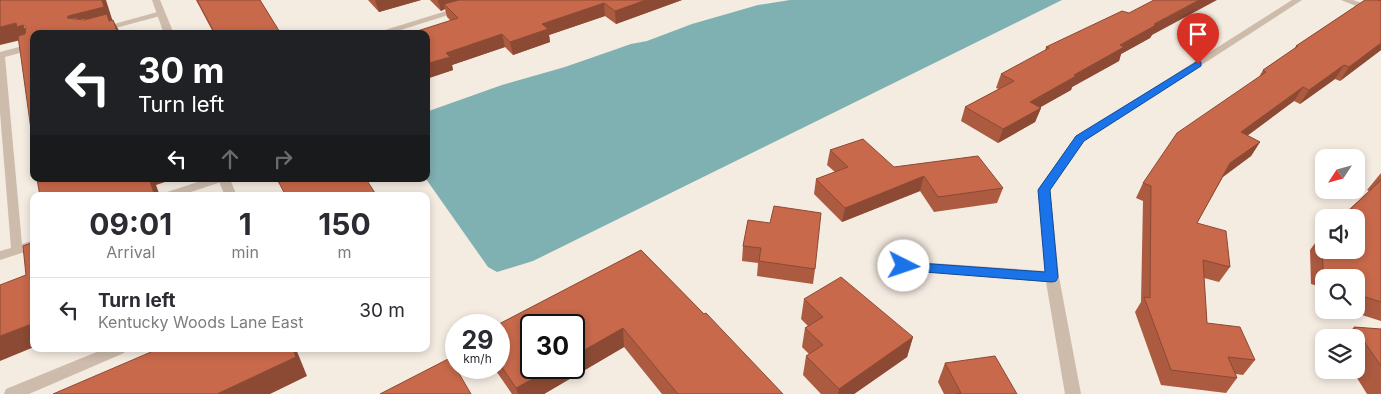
<!DOCTYPE html>
<style>
body{margin:0;font-family:Inter,sans-serif;background:#f7f7f7;color:#2b2b33;height:100vh;display:flex;flex-direction:column;font-size:19px;white-space:nowrap}
*{box-sizing:border-box;margin:0}
p{font-size:16px;color:#7c7c81}
.icon{flex:none;width:28px;height:28px;fill:none;stroke:currentColor;stroke-width:2;stroke-linecap:round;stroke-linejoin:round}
.map{position:relative;flex:1;overflow:hidden}
.side{position:absolute;left:30px;top:192px;width:400px;height:160px;display:flex;flex-direction:column;background:#fff;border-radius:10px;box-shadow:0 2px 8px #0003}
.side>*{flex:none}
.guide{position:absolute;left:30px;top:30px;width:400px;height:152px;border-radius:10px;box-shadow:0 2px 8px #0003;background:#202124;color:#fff;overflow:hidden}
.needle{width:32px;rotate:234deg}
.fabs{position:absolute;left:1315px;top:149px;display:grid;gap:10px}
.fabs a{display:grid;place-items:center;width:50px;height:50px;border-radius:10px;background:#fff;box-shadow:0 2px 8px #0003;font-size:25px}
.speed{position:absolute;left:445px;top:314px;display:flex;gap:10px;font-size:25px;font-weight:700;text-align:center}
.speed>*{display:grid;place-content:center;width:65px;height:65px;border-radius:50%;background:#fff;box-shadow:0 2px 8px #0003;line-height:1}
.speed small{font-size:12px;font-weight:400}
.speed .limit{border:2px solid #111;border-radius:8px;background:#fff;color:#111}
.pin{position:absolute;display:grid;place-items:center;width:42px;height:42px;color:#fff;margin:-51px -21px;border-radius:50% 50% 50% 0;rotate:-45deg;box-shadow:0 0 5px #0007}
.pin .icon{rotate:45deg}
.me{position:absolute;width:55px;margin:-28px;rotate:94deg;stroke-linejoin:round;filter:drop-shadow(0 0 4px #0008)}
.turn{display:flex;align-items:center;gap:18px;height:105px;padding:0 25px;font-size:22px}
.turn .icon{width:65px;height:65px;stroke-width:2.5}
.turn b{display:block;font-size:35px;line-height:42px}
.lanes{display:flex;align-items:center;height:48px;padding:0 25px;background:#0003;justify-content:center;gap:25px;direction:ltr}
.lanes .off{opacity:.35}
.eta{display:flex;justify-content:space-evenly;align-items:center;height:85px;text-align:center}
.eta b{font-size:30px;font-weight:700;line-height:35px}
ul{padding:0;list-style:none}
li{display:flex;align-items:center;gap:15px;height:65px;padding:0 25px;border-top:1px solid #e1e1e2}
li div{flex:1}
li b{display:block;font-size:19px}
li em{font-style:normal}
.map>svg:first-child{display:block}
.water{fill:#7fb0b2}
.lines{fill:none;stroke-linecap:round;stroke-linejoin:round}
.lane{fill:#cdbbac;fill-rule:evenodd}
.street{fill:#cdbbac;fill-rule:evenodd}
.wall{fill:#ac5a40}
.shaded-wall{fill:#8c4a34}
.building{fill:#c8694b;stroke:#8c4a34}
.route{fill:#1a73e8;stroke:#114b97}
</style>
<div class="map">
<svg width="1381" height="394" viewBox="0 0 1381 394">
<rect width="100%" height="100%" fill="#f4ebe1"/>
<path class="water" d="M790,0H1062L533,261L497,272L488,267L426,179V112L502,85L565,67L631,44L647,41L692,24L758,5Z"/>
<g class="lines">
<g class="lane">
<path d="M161,11L165,13L164,15L93,34H78Z"/>
<path d="M34,43V49L5,57L22,244L34,240V249L0,260V251L11,248L0,112V52Z"/>
<path d="M207,179H222L221,182L179,196H162L164,193Z"/>
</g>
<g class="street">
<path d="M152,0H160L174,34H164Z"/>
<path d="M482,0H496L388,34H372Z"/>
<path d="M1292,0H1302L1084,141L1050,189L1059,277L1081,394H1065L1046,282L899,270L897,266L899,262L904,261L1045,271L1038,189L1076,137Z"/>
<path d="M1341,0H1353L1381,10V16Z"/>
<path d="M218,179H230L237,196H225Z"/>
<path d="M104,349H127L124,353L29,394H4L6,389Z"/>
</g>
</g>
<g class="wall">
<path d="M196,0H260L281,34H214Z"/>
<path d="M368,0H421L379,12Z"/>
<path d="M430,0H682L616,24L605,16L549,35L550,42L513,55L505,47L452,65L453,70L426,79V34L451,21L447,17L445,9L441,11Z"/>
<path d="M1365,0H1381V50L1340,81L1335,79L1300,104L1294,101L1247,136L1260,142L1251,156L1223,177L1197,223L1230,267L1219,282L1204,278L1207,323L1255,360L1243,375L1236,374L1237,378L1226,393L1161,385L1135,312L1141,302L1143,201L1136,198L1143,183L1259,77L1263,70L1294,49L1296,46Z"/>
<path d="M1152,35L1150,38L1121,54L1119,61L1072,87L1071,90L1040,107L1041,108L1035,122L998,143L961,121L965,107L999,89L996,88L1001,74L1045,51L1046,47Z"/>
<path d="M830,150L894,167L1003,188L997,203L934,212L920,191L842,222L814,194L816,179L835,172L827,165Z"/>
<path d="M1381,173V321L1346,310H1356V278H1324V288L1311,284L1310,250L1321,235L1369,191L1367,190Z"/>
<path d="M748,220L815,269L813,284L757,276L758,263L742,261L743,246Z"/>
<path d="M641,250L783,394H662L624,347L544,394H512L494,368H499V325Z"/>
<path d="M804,299L913,337L907,357L854,394H821L803,375L806,356L809,354L802,347L805,328L808,326L801,319Z"/>
<path d="M1354,327L1381,329V394H1367L1352,370H1356V338H1344Z"/>
<path d="M945,363L1017,394H944L938,382Z"/>
</g>
<g class="shaded-wall">
<path d="M102,0H106L113,22L67,18L68,16Z"/>
<path d="M375,0H421L379,12Z"/>
<path d="M438,0H476L444,4L445,9L441,11Z"/>
<path d="M646,0H682L616,24L615,11Z"/>
<path d="M1199,0H1217L1152,35L1150,38L1121,54L1119,61L1072,87L1071,90L1025,116L1030,102L1074,75L1120,45L1154,24Z"/>
<path d="M604,3L605,16L549,35L550,42L513,55L510,42L542,24Z"/>
<path d="M113,20L121,34H118Z"/>
<path d="M16,23L23,25L34,41L25,39L0,45V27Z"/>
<path d="M502,34L505,47L452,65L453,70L426,79V64L446,53Z"/>
<path d="M1381,43V50L1340,81L1349,67Z"/>
<path d="M1344,65L1335,79L1300,104L1309,90Z"/>
<path d="M1303,87L1294,101L1232,147L1241,132Z"/>
<path d="M1041,108L1035,122L998,143L1003,129Z"/>
<path d="M1260,142L1251,156L1221,178L1230,163Z"/>
<path d="M924,176L920,191L842,222L845,208Z"/>
<path d="M149,179H168V181L156,185L160,196H155Z"/>
<path d="M34,323V347L0,361V336Z"/>
<path d="M623,328L624,347L544,394H518L516,388L553,368H574V356Z"/>
<path d="M913,337L907,357L854,394H838L839,389Z"/>
<path d="M293,349H296L307,376L270,394H217Z"/>
</g>
<g class="building">
<path d="M0,0H102L104,7L68,16L67,18L84,20L107,14L109,21L113,20L118,34H34V151L18,36L25,34L26,27L23,25L17,27L16,23L0,27Z"/>
<path d="M197,0H260L281,34H215Z"/>
<path d="M459,0H646L615,11L604,3L542,24L548,29L510,42L502,34L446,53L450,57L426,64V34H408L458,18L444,4Z"/>
<path d="M1154,0H1199L1154,24L1156,25L1120,45L1124,47L1074,75L1076,76L1030,102L1041,108L1003,129L965,107L1014,81L1001,74L1049,48L1046,47L1122,11L1129,13Z"/>
<path d="M1365,0H1378L1381,1V43L1349,67L1344,65L1309,90L1303,87L1241,132L1260,142L1230,163L1197,223L1226,231L1230,267L1203,260L1207,323L1240,327L1255,360L1228,357L1237,378L1171,370L1144,297L1150,298L1151,186L1143,183L1177,133L1266,72L1263,70L1298,46H1296Z"/>
<path d="M863,139L894,167L978,156L1003,188L938,197L924,176L845,208L816,179L848,167L830,150Z"/>
<path d="M37,179H149L155,196H40Z"/>
<path d="M277,179H366L377,196H286Z"/>
<path d="M1381,180V302L1356,294V278H1351L1323,269L1321,235L1324,233V250H1356V218H1341Z"/>
<path d="M774,206L821,213L815,269L759,261L761,248L743,246L748,220L770,223Z"/>
<path d="M34,242V323L0,336V285L26,275L23,246Z"/>
<path d="M641,250L704,314L706,313L783,394H678L623,328L574,356V325H531V368H553L516,388L499,363V325H497Z"/>
<path d="M841,277L913,337L839,389L806,356L823,345L805,328L823,317L804,299Z"/>
<path d="M1354,327L1381,329V366Z"/>
<path d="M158,349H293L296,357L217,394H53Z"/>
<path d="M995,356L1017,394H956L961,393L945,363Z"/>
<path d="M450,358L471,394H380Z"/>
</g>
<path class="route" d="M1198,61L1201,62V66L1084,141L1050,190L1058,277L1056,281L1052,282L899,270L898,266L899,263L904,262L1045,272L1038,190L1076,136Z"/>
</svg>
<div class="fabs">
<a><svg class="needle" viewBox="-14 -14 28 28"><path d="M0-13l5 13h-10z" fill="#e53935"/><path d="M0 13l5-13h-10z" fill="#7c7c81"/></svg></a>
<a><svg class="icon" aria-label="sound" viewBox="0 0 24 24"><path d="M4 9h4l5-4v14l-5-4H4zM17 9q2 3 0 6"/></svg></a>
<a><svg class="icon" aria-label="search" viewBox="0 0 24 24"><circle cx="10" cy="10" r="6"/><path d="M15 15l6 6"/></svg></a>
<a><svg class="icon" aria-label="layers" viewBox="0 0 24 24"><path d="M12 4l9 5-9 5-9-5zM3 14l9 5 9-5"/></svg></a>
</div>
<div class="speed"><div>29<small>km/h</small></div><div class="limit">30</div></div>
<div class="pin" style="left:1198px;top:64px;background:#d93025"><svg class="icon" aria-label="arrive" viewBox="0 0 24 24"><path d="M6 21V4h12l-3 4 3 4H6"/></svg></div>
<svg class="me" style="left:904px;top:266px" viewBox="-20 -20 40 40"><circle r="19" fill="#fff"/><path d="M0-13L10 11 0 6-10 11z" fill="#1a73e8"/></svg>
<div class="guide">
<div class="turn"><svg class="icon" aria-label="left" viewBox="0 0 24 24"><path d="M17 20v-9H6M10 6l-5 5 5 5"/></svg><div><b>30 m</b>Turn left</div></div>
<div class="lanes"><svg class="icon" aria-label="left" viewBox="0 0 24 24"><path d="M17 20v-9H6M10 6l-5 5 5 5"/></svg><svg class="icon off" aria-label="ahead" viewBox="0 0 24 24"><path d="M12 20V5M6 11l6-6 6 6"/></svg><svg class="icon off" aria-label="right" viewBox="0 0 24 24"><path d="M7 20v-9h11M14 6l5 5-5 5"/></svg></div>
</div>
<section class="side">
<div class="eta">
<div><b>09:01</b><p>Arrival</p></div>
<div><b>1</b><p>min</p></div>
<div><b>150</b><p>m</p></div>
</div>
<ul>
<li><svg class="icon" aria-label="left" viewBox="0 0 24 24"><path d="M17 20v-9H6M10 6l-5 5 5 5"/></svg><div><b>Turn left</b><p>Kentucky Woods Lane East</p></div><em>30 m</em></li>
</ul>
</section>
</div>
